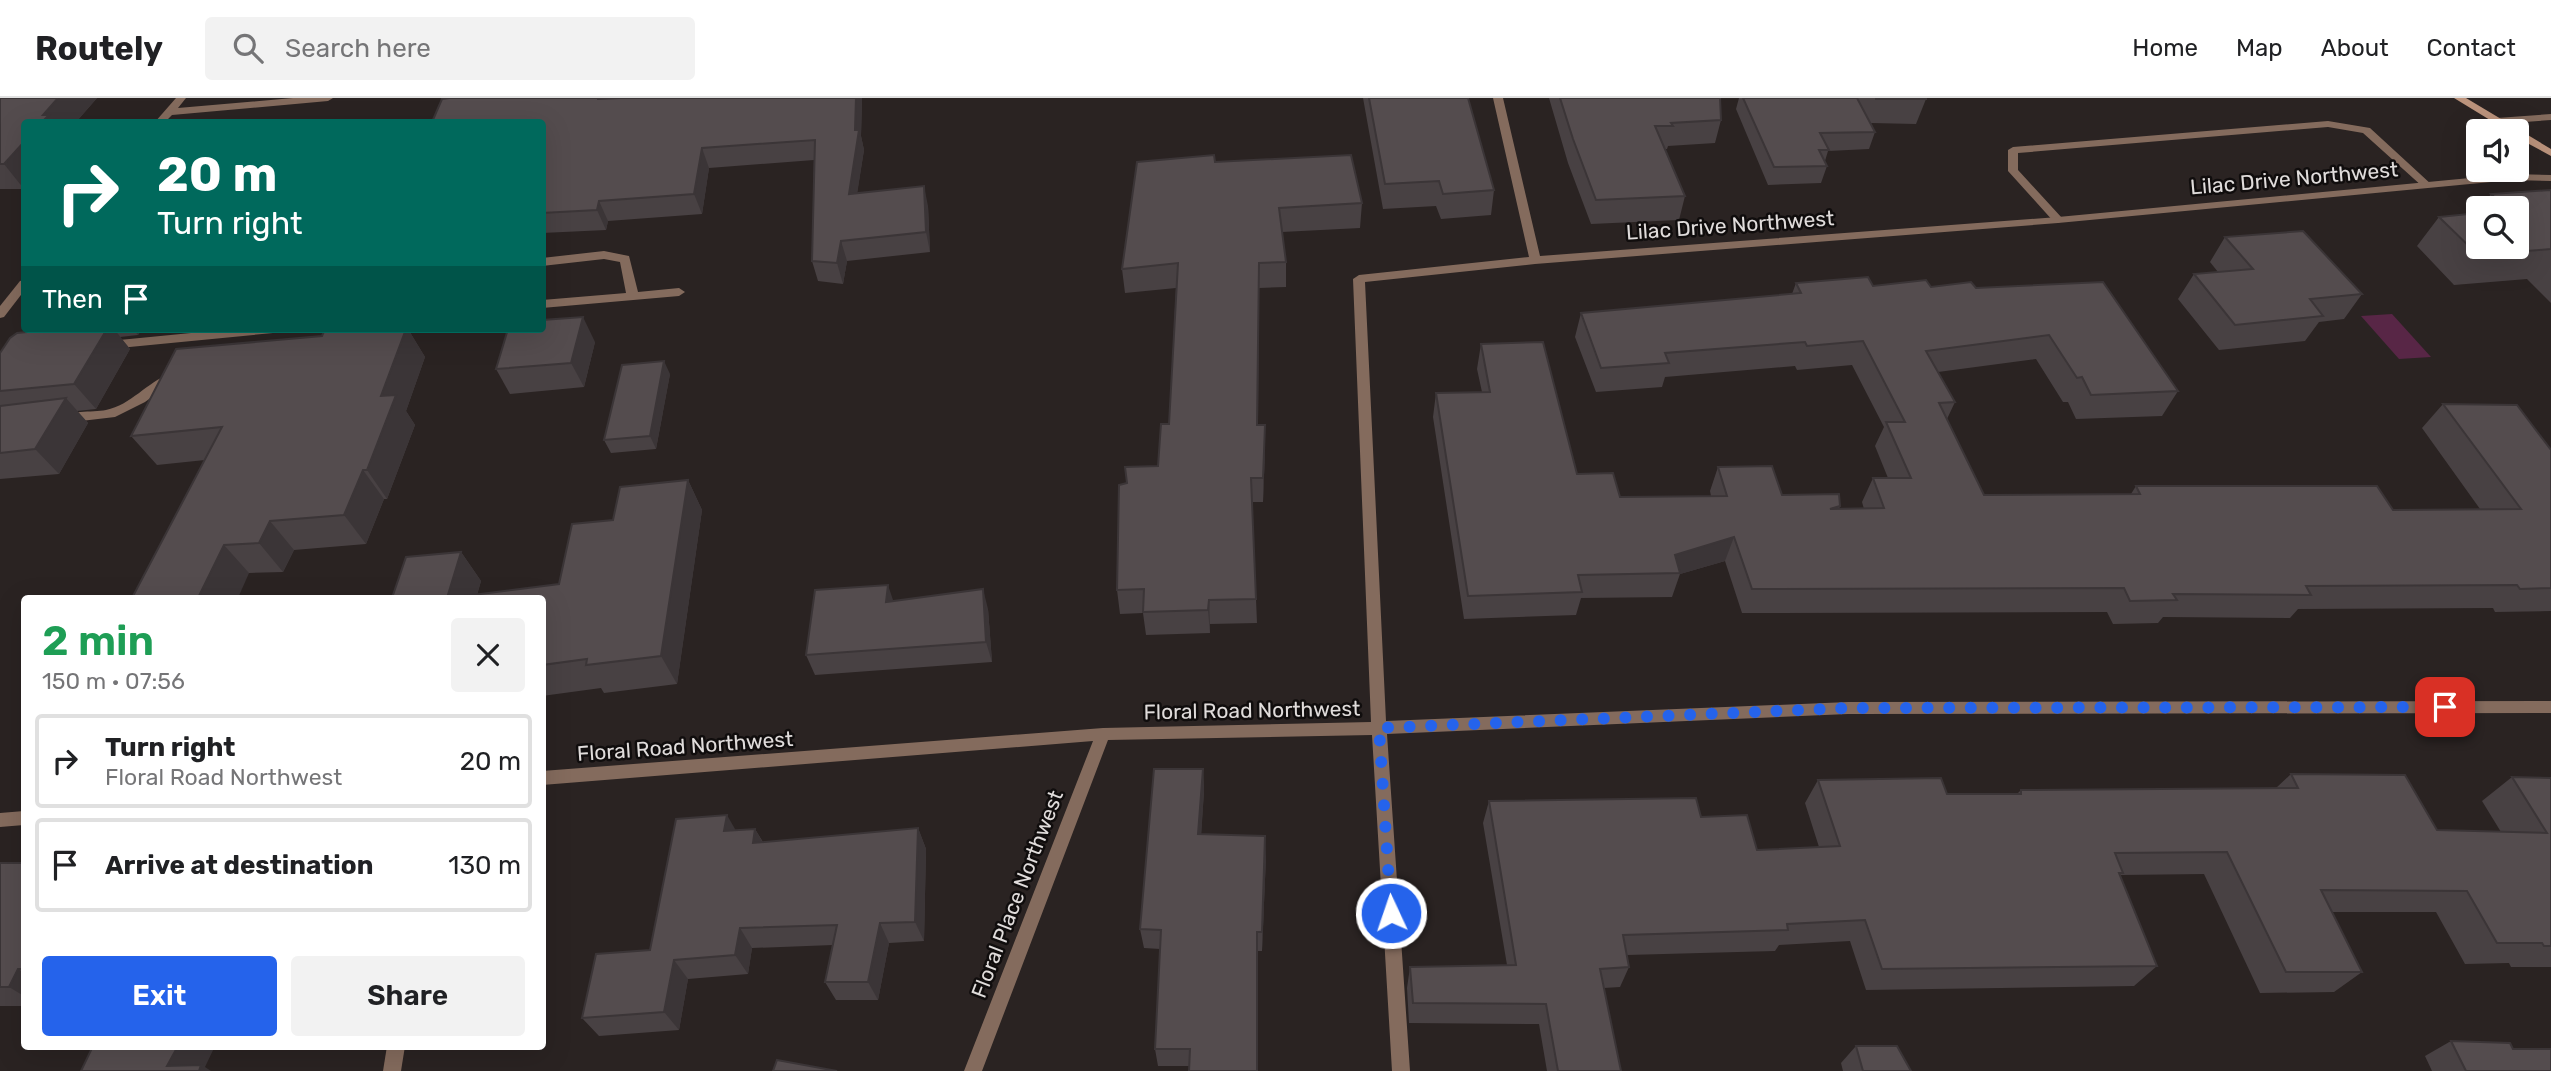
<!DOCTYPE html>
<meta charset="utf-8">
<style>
body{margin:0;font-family:Rubik,sans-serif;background:#f2f2f2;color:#202124;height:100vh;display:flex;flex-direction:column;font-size:26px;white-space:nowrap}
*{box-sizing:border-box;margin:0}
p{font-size:23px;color:#757577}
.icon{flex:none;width:38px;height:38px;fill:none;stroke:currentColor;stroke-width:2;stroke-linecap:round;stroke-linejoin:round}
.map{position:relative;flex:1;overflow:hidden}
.sheet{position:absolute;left:21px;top:497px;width:525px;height:455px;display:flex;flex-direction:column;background:#fff;border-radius:7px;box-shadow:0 7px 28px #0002}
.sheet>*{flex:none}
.hud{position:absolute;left:21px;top:21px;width:525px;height:214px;border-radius:7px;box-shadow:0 7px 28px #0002;background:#00695c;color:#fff;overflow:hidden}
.fabs{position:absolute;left:2466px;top:21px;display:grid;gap:14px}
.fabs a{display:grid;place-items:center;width:63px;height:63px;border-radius:7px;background:#fff;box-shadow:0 7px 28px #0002;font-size:35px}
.pin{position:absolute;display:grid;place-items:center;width:60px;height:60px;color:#fff;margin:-30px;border-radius:14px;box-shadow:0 4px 10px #0006}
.me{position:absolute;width:77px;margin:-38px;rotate:357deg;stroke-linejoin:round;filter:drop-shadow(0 0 5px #0008)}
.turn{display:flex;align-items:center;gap:24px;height:147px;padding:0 21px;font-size:32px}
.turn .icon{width:91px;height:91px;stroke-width:2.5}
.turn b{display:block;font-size:49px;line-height:60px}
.then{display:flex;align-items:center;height:66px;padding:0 21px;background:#0003;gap:14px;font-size:26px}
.round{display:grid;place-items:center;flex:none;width:74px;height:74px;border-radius:7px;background:#f2f2f2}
.overview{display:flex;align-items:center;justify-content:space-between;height:119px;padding:0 21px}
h1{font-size:42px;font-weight:600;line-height:52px;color:#1e9e55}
.cta{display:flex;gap:14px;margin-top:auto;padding:14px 21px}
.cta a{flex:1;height:80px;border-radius:7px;background:#2563eb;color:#fff;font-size:28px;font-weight:600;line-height:80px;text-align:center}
.cta a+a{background:#f2f2f2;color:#202124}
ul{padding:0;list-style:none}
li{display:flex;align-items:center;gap:21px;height:94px;margin:0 14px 10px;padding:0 7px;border:4px solid #e0e0e0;border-radius:7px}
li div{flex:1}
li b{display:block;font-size:26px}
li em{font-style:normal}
header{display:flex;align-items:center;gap:42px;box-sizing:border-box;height:98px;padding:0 35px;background:#fff;border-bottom:2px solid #e0e0e0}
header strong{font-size:33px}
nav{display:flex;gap:38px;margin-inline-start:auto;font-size:24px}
.search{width:490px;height:63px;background:#f2f2f2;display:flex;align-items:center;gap:18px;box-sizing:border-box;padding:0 24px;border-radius:7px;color:#757577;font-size:26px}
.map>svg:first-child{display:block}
.water{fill:#582646}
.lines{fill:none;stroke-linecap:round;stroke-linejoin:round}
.service{fill:#846b5d;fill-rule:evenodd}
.minor{fill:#846b5d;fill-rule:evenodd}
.secondary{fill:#bb937c;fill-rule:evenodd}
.wall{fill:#484143}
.shaded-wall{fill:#3b3537}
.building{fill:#544c4e;stroke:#3b3537;stroke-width:2}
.route{stroke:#2563eb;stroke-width:12;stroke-dasharray:0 21.6}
.labels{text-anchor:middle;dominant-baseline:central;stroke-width:5;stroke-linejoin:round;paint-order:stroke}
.street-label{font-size:21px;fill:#e0dcdb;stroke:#100d0d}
</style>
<header>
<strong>Routely</strong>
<div class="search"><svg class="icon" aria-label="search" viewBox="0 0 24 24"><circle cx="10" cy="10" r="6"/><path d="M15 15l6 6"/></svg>Search here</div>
<nav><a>Home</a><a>Map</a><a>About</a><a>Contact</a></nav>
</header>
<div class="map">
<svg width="2551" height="973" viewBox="0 0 2551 973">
<rect width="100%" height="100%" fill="#2a2322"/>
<path class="water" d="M2392,216L2431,259L2399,261L2361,218Z"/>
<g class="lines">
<g class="service">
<path d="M2328,23L2370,30L2432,87L2431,89H2423L2363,35L2328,29L2018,55V72L2062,120L2064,122L2058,125L2054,124L2008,73V52L2013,49Z"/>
<path d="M604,153L629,158L638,194L679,190L685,194L679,198L542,210V202L626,195L620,164L604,161L542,168V160Z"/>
<path d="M232,231H279L273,235L109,251L103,247L109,243Z"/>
<path d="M170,276L174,277L176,280L174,283L145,304L115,319L64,325L58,321C68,311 92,315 106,312C131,307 147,284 170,276Z"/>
</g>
<g class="minor">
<path d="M176,0H186L178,10L293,0H333L328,3L172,17L165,24H155Z"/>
<path d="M1493,0H1503L1540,158L2058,119L2512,76L2551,77V83L2512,82L2058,125L1535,166L1365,184L1386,623L1848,604L2551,603V615L1848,616L1387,636L1410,973H1392L1372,637L1108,642L982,973H964L1093,643L542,687V673L1103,630L1371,624L1353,181L1359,177L1529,159Z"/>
<path d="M2551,16V22L2497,26L2492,23L2497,20Z"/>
<path d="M24,182V193L4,219L0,220V208L20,183Z"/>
<path d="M24,713V727L0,729V715Z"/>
<path d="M387,948H405L401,973H383Z"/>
</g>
<path class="secondary" d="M2454,0H2466L2551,51V58L2516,39V33H2508Z"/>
</g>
<g class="wall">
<path d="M0,0H97L76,24H24V91H0Z"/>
<path d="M621,0H862L861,38L864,52L857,95L928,108L930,154L847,163L843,186L818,183L812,163L814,62L709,70L702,116L608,123L606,132L542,135V24L608,1Z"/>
<path d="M1363,0H1468L1494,92L1491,117L1441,121L1436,108L1383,111Z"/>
<path d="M1549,0H1720L1721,22L1715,45L1668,48L1667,51H1665L1685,98L1679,122L1591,126L1568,65Z"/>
<path d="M1739,0H1926V1L1916,26L1871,25L1875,34L1869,51L1828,53L1825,63L1827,68L1821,85L1768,87L1736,11Z"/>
<path d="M1215,64L1362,105L1360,130L1282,134L1286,164V189L1259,190L1258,327H1265V351L1263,404H1252L1257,525L1210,526V535L1146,537L1143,515L1120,516L1117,492L1127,385L1158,368L1169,326L1176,190L1125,195L1122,171Z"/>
<path d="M2551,92V205L2527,181L2454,187L2417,148L2439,119L2476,115L2478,113V149L2516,110H2480L2491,96Z"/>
<path d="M2225,139L2362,196L2344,221L2319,224L2305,243L2219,252L2178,201L2194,176L2218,174L2210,164Z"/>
<path d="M1796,185L1976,190L2178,293L2162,318L2076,321L2068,304H2063L2036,261L1938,274L1955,304L1947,321L1984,397L2131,396L2136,388L2393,412L2480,411L2422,330L2443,306L2551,352V513L2495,514L2493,510L2298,511L2290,520L2163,519L2158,525L2113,526L2107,514L1742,515L1725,463L1680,476L1672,499L1581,500L1576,517L1464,521L1433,319L1436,295L1482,294L1477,271L1481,246L1577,376L1620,399L1711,398L1710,393L1718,369L1782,397L1840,408L1839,411H1864L1862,404L1873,380H1888L1875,348L1884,329L1852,267L1797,272L1795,268L1665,279L1662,289L1596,294L1575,239L1581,215L1792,196Z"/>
<path d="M38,231H142L138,237L120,239L130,251L96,311L77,313L88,325L59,376L0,381V255L39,233Z"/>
<path d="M325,231H408L425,259L406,313L415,327L387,401H384L366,446L294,452L283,474L249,475L132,500L205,362L157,367L131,338L322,238Z"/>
<path d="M595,244L584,289L510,296L496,271Z"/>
<path d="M670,276L656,351L611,355L604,342Z"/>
<path d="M688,382L702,412L677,586L604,595L601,590L542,598V500H392L461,454L481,483L477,497L559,486L613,422Z"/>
<path d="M893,503L988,511L992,564L815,577L806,557Z"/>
<path d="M1203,671L1204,693L1201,736L1266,758L1262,853H1258L1257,973H1189V968H1158L1155,951L1160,851L1144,850L1140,831Z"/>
<path d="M2291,676L2437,732L2501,734L2482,703L2512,679L2551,680V869H2511L2509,865L2465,866L2436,814H2332L2362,874L2334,894L2260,895L2204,776L2121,777L2120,778L2157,868L2134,888L1866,892L1850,843L1779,847L1775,853L1627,857L1629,869L1620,889L1604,890L1621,973H1547L1539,926L1409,925L1407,890L1410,869L1507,867L1483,725L1489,703L1701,719L1757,752L1819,749L1805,705L1818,682L1947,696H2017L2021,692L2276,690Z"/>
<path d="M918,730L926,751L924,843L889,845L878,902H836L825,884L833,847L752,850L748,876L688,881L679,932L599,938L582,920L650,852L736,732L755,731L763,744Z"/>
<path d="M24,765V908H0V766Z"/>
<path d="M2451,943L2513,951L2551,973H2432L2425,958Z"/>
<path d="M1856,948L1911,973H1843L1841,965Z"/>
</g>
<g class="shaded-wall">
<path d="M58,0H97L76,24H42L43,17Z"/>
<path d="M856,0H862L861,38L864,52L854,116L849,96L855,32Z"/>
<path d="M24,44V91L4,66Z"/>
<path d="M702,50L709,70L702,116L694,96Z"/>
<path d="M924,88L928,108L930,154L926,134Z"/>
<path d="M599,103L608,123L606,132L597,112Z"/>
<path d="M841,143L847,163L843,186L837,165Z"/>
<path d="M583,219L595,244L584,289L571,265Z"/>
<path d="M107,231H114L130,251L96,311L74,286Z"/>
<path d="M133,231H142L138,237Z"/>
<path d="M406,231H408L425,259L406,313L415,327L387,401L367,372L381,298Z"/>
<path d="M664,263L670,276L656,351L650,338Z"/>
<path d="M66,300L88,325L59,376L35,351Z"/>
<path d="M1265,327V351L1263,404V380Z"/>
<path d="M363,372L384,401L366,446L344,417Z"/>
<path d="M688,382L702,412L677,586L661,558Z"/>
<path d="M270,423L294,452L283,474L259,445Z"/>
<path d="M1734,439L1725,463L1680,476L1675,457Z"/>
<path d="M224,447L249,475L238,500H198Z"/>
<path d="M461,454L481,483L476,500H447Z"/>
<path d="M888,487L895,508L886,504Z"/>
<path d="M983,491L988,511L992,564L986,544Z"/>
<path d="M1209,502L1210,526V535L1208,512Z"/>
<path d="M1203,671L1204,693L1200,757L1198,736Z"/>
<path d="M727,717L739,738L724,733Z"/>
<path d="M918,730L926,751L924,843L915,824Z"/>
<path d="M755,731L767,752L753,745Z"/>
<path d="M1265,738L1266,758L1262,853V834Z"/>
<path d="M880,825L889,845L878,902L868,884Z"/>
<path d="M740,830L752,850L748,876L735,857Z"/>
<path d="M674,862L688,881L679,932L664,914Z"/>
<path d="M18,871L24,875V898L9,889Z"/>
<path d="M178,948H215L205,969L211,973H175L167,968Z"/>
</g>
<g class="building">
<path d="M0,0H58L43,17H49L42,24H24V44L4,66H0Z"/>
<path d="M449,0H598V1L621,0H856L855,32H859L849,96L924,88L926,134L841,143L837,165L812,163L815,42L702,50L694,96L599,103L597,112L542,115V24H432L442,1Z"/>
<path d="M1369,0H1468L1494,92L1443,96L1439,83L1385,86Z"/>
<path d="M1560,0H1720L1721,22L1671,25L1673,28H1655L1685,98L1596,102L1573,41Z"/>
<path d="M1743,0H1857L1875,34L1820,35L1829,52H1819L1827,68L1774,69Z"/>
<rect x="1876" y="0" width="50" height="1"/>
<path d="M1214,57L1215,64L1351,57L1362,105L1279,110L1286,164L1259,165L1257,327H1265L1263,380H1251L1256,501L1209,502L1208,512L1143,514L1144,491L1117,492L1119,387L1127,385L1125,369L1158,368L1161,326H1169L1178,165L1122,171L1137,64Z"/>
<path d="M2551,92V151L2478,157L2439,119L2478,115V149H2516V110H2506L2491,96Z"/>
<path d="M2303,133L2362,196L2310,201L2323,218L2235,227L2194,176L2253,171L2225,139Z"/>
<path d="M1868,179L1873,188L1926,182L1931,189L1971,184L1976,190L2103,184L2178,293L2091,297L2082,279L2077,280L2049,237L1926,253L1955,304L1939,305L1984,397L2140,396L2136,388H2377L2393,412L2521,411L2443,306L2517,307L2551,352V490L2520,491L2517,487L2306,488L2311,497L2173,496L2177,502L2130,503L2124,490L1752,491L1734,439L1675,457L1680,475L1578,477L1582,494L1468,498L1436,295L1490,294L1481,246L1543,244L1577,376L1613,375L1620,399L1727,398L1718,369L1772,368L1782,397L1839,396L1840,408L1830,411L1884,410L1873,380H1911L1886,324H1905L1863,243L1807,248L1805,244L1665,255L1669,265L1601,270L1581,215L1801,195L1796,185Z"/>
<path d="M583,219L571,265L496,271L508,231H542V222Z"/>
<path d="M58,231H107L74,286L0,293V255L10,240L17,235Z"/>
<path d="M325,231H406L381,298L396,297L367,372H363L344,417L270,423L259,445L224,447L198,500H132L222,329L131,338L176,251L322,238Z"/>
<path d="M664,263L650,338L604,342L622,267Z"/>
<path d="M66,300L35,351L0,355V308Z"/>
<path d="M688,382L661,558L586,567L587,561L542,567V500H449L559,486L572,426L613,422L620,389Z"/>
<path d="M461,454L447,500H392L406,459Z"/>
<path d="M888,487L886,504L983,491L986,544L806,557L815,492Z"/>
<path d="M1154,671H1203L1198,736L1265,738L1262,834H1257V973H1189L1190,951H1155L1161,832L1140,831Z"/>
<path d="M2291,676L2405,677L2437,732L2547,735L2512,679L2551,680V848H2544L2542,845H2497L2467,793L2321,792L2362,874H2286L2227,754L2115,755L2123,775H2119L2157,868L1882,871L1865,822L1787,826L1788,832L1623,837L1629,869L1600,871L1621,973H1558L1546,906L1413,905L1410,869L1516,867L1489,703L1696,700L1701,719L1747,717L1757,752L1840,748L1818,682L1941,680L1947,696H2021V692L2298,690Z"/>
<path d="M727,717L724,733L755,731L753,745L918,730L915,824L880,825L868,884H825L837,827L740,830L735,857L674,862L664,914L582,920L596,856L650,852L676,721Z"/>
<path d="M0,765H24V871H18L9,889H0Z"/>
<path d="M2451,943L2510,945L2513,951H2551V973H2466Z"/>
<path d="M93,948H178L167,968L201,967L199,973H81Z"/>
<path d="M1856,948H1897L1911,973H1863Z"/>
<path d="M777,962L837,973H773Z"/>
</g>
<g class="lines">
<path class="route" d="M1391,815L1379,630L1848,610L2445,609"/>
</g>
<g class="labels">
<g class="street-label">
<text transform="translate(2294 80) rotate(-5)">Lilac Drive Northwest</text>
<text transform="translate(1730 127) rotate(-4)">Lilac Drive Northwest</text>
<text transform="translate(1252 612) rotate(-1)">Floral Road Northwest</text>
<text transform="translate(685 648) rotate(-4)">Floral Road Northwest</text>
<text transform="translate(1017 796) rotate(-69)">Floral Place Northwest</text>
</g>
</g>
</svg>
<div class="fabs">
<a><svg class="icon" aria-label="sound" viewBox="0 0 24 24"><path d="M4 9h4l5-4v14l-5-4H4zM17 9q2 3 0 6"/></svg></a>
<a><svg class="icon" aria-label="search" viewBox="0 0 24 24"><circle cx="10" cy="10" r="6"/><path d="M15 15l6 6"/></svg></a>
</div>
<div class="pin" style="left:2445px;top:609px;background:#d93025"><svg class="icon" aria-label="arrive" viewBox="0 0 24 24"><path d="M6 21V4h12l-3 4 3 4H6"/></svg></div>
<svg class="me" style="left:1391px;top:815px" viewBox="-20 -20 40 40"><circle r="17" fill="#2563eb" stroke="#fff" stroke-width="3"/><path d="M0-11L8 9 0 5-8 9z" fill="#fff"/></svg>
<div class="hud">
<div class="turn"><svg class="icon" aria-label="right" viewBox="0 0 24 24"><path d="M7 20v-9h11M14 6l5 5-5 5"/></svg><div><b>20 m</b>Turn right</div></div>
<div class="then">Then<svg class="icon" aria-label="arrive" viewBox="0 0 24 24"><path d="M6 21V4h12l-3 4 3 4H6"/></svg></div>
</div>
<section class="sheet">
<div class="overview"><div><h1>2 min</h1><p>150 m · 07:56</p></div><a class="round"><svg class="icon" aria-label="close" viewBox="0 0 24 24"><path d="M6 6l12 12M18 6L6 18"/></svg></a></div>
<ul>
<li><svg class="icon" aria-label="right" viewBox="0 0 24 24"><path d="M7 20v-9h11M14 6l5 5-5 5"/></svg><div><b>Turn right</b><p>Floral Road Northwest</p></div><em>20 m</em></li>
<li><svg class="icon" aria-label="arrive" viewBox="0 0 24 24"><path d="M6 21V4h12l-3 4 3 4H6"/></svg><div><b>Arrive at destination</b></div><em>130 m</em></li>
</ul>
<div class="cta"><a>Exit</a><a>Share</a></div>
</section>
</div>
